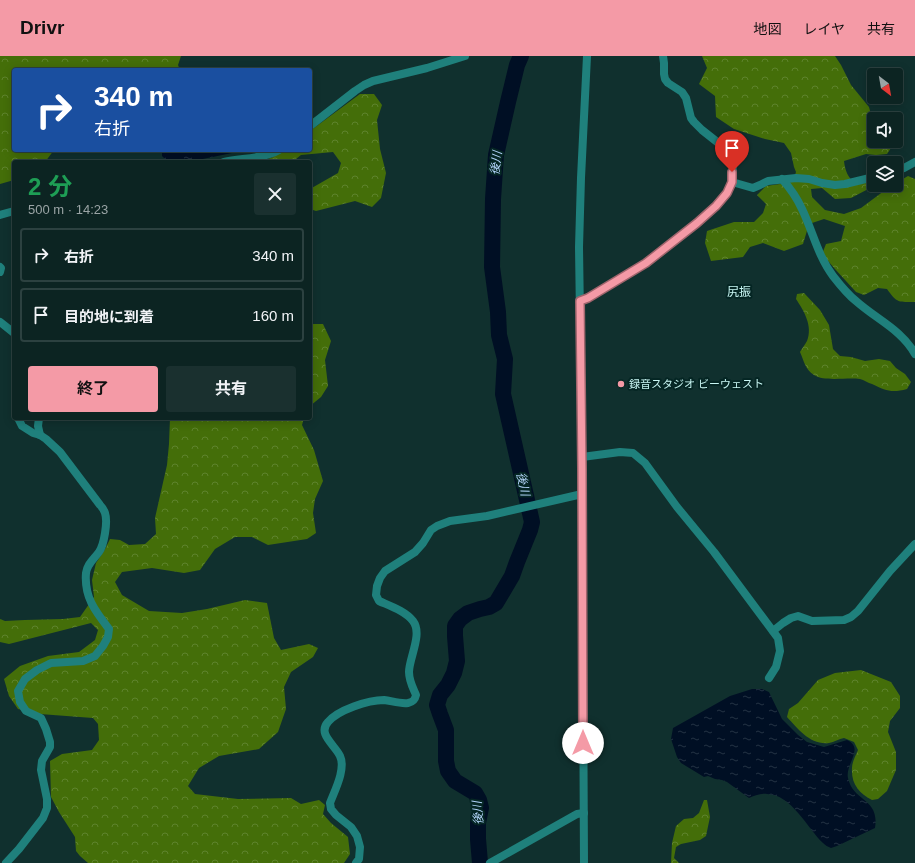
<!DOCTYPE html>
<html lang="ja">
<meta charset="utf-8">
<style>
body{margin:0;font-family:Arial,"Noto Sans JP",sans-serif;background:#1a302f;color:#f1f3f6;height:100vh;display:flex;flex-direction:column;font-size:15px;white-space:nowrap}
*{box-sizing:border-box;margin:0}
p{font-size:13px;color:#9aa4a5}
.icon{flex:none;width:22px;height:22px;fill:none;stroke:currentColor;stroke-width:2;stroke-linecap:round;stroke-linejoin:round}
.map{position:relative;flex:1;overflow:hidden}
.panel{position:absolute;left:12px;top:104px;width:300px;height:260px;display:flex;flex-direction:column;background:#0c2422;border-radius:4px;box-shadow:0 2px 10px #0003,0 0 0 1px #2c4140}
.panel>*{flex:none}
.banner{position:absolute;left:12px;top:12px;width:300px;height:84px;border-radius:4px;box-shadow:0 2px 10px #0003,0 0 0 1px #2c4140;background:#1a4fa0;color:#fff;overflow:hidden}
.needle{width:26px;rotate:149deg}
.fabs{position:absolute;left:867px;top:12px;display:grid;gap:8px}
.fabs a{display:grid;place-items:center;width:36px;height:36px;border-radius:4px;background:#0c2422;box-shadow:0 2px 10px #0003,0 0 0 1px #2c4140;font-size:20px}
.pin{position:absolute;display:grid;place-items:center;width:34px;height:34px;color:#fff;margin:-41px -17px;border-radius:50% 50% 50% 0;rotate:-45deg;box-shadow:0 0 4px #0007}
.pin .icon{rotate:45deg}
.me{position:absolute;width:44px;margin:-22px;rotate:0deg;stroke-linejoin:round;filter:drop-shadow(0 0 3px #0008)}
.turn{display:flex;align-items:center;gap:14px;height:84px;padding:0 16px;font-size:18px}
.turn .icon{width:52px;height:52px;stroke-width:2.5}
.turn b{display:block;font-size:28px;line-height:34px}
.round{display:grid;place-items:center;flex:none;width:42px;height:42px;border-radius:4px;background:#1a302f}
.summary{display:flex;align-items:center;justify-content:space-between;height:68px;padding:0 16px}
h1{font-size:24px;font-weight:700;line-height:30px;color:#1e9e55}
.cta{display:flex;gap:8px;margin-top:auto;padding:8px 16px}
.cta a{flex:1;height:46px;border-radius:4px;background:#f49aa6;color:#111;font-size:16px;font-weight:700;line-height:46px;text-align:center}
.cta a+a{background:#1a302f;color:#f1f3f6}
ul{padding:0;list-style:none}
li{display:flex;align-items:center;gap:12px;height:54px;margin:0 8px 6px;padding:0 8px;border:2px solid #2c4140;border-radius:4px}
li div{flex:1}
li b{display:block;font-size:15px}
li em{font-style:normal}
header{display:flex;align-items:center;gap:24px;box-sizing:border-box;height:56px;padding:0 20px;background:#f49aa6;color:#111}
header strong{font-size:19px}
nav{display:flex;gap:22px;margin-inline-start:auto;font-size:14px}
.map>svg:first-child{display:block}
.forest{fill:url(#forest-crowns)}
.water{fill:url(#water-ripples)}
.lines{fill:none;stroke-linecap:round;stroke-linejoin:round}
.river{stroke:#000f24;stroke-width:16}
.minor{stroke:#1f807c;stroke-width:8}
.route-casing{stroke:#9f646c;stroke-width:10}
.route{stroke:#f49aa6;stroke-width:7}
.poi-dot{fill:#f49aa6;stroke:#052624;stroke-width:1.5}
.labels{text-anchor:middle;dominant-baseline:central;stroke-width:4;stroke-linejoin:round;paint-order:stroke}
.poi-label{font-size:11px;fill:#c9f7f4;stroke:#052624;text-anchor:start}
.water-label{font-size:12px;font-style:italic;fill:#b2d4f9;stroke:#052624}
.neighbourhood-label{font-size:12px;fill:#c9f7f4;stroke:#052624}
</style>
<header>
<strong>Drivr</strong>
<nav><a>地図</a><a>レイヤ</a><a>共有</a></nav>
</header>
<div class="map">
<svg width="915" height="807" viewBox="0 0 915 807">
<defs>
<pattern id="forest-crowns" width="20" height="18" patternUnits="userSpaceOnUse"><rect width="20" height="18" fill="#446e09"/><path d="M2 6a3 3 0 1 1 6 0M12 15a3 3 0 1 1 6 0" fill="none" stroke="#5e832d"/></pattern>
<pattern id="water-ripples" width="26" height="14" patternUnits="userSpaceOnUse"><rect width="26" height="14" fill="#000f24"/><path d="M2 4q2-2 4 0t4 0M15 11q2-2 4 0t4 0" fill="none" stroke="#243344"/></pattern>
</defs>
<rect width="100%" height="100%" fill="#10302e"/>
<g class="forest">
<path d="M0,0H181L178,9L180,14H14V94H54L45,106H14V124L0,128Z"/>
<path d="M702,0H835L841,9L851,29L869,51L874,70V85H888L891,92L887,98L876,99L866,98L844,105C845,115 848,121 855,128L874,123V130L851,142L835,143L822,132L811,133L812,141L825,154L844,158L861,152L892,129H896V127L908,120L915,123V246C898,246 897,247 887,233L878,232L864,239L856,236L835,213L822,198L826,188L841,185L845,170L824,163L809,168L803,188L784,195L763,187L750,191L743,201L711,205L705,187L707,175L734,166H754L763,157L766,148L757,139L766,130L780,128L793,125L796,116L794,111L791,97L784,87L765,83L734,73L716,61L715,40L699,28L707,12Z"/>
<path d="M360,38H374L382,49L377,64L380,93L386,117L381,142L372,151L355,145L316,155L310,153V133L338,117L341,107L333,96L301,99L292,106H252L263,105L273,101L285,94H310V75Z"/>
<path d="M804,237L820,254L829,269L833,293L840,300L851,301L865,305L879,303L890,305L896,312L905,318L911,326L907,333C892,337 886,335 872,328C868,327 864,324 860,323C847,321 825,326 814,319C805,313 804,305 800,296C802,292 805,289 807,285C813,270 804,255 796,243L797,238Z"/>
<path d="M310,268H323L331,285L325,304L328,330L321,341L310,350Z"/>
<path d="M170,362H304L302,369L314,394L323,425L315,443L313,457L316,477L307,483L268,489L252,481H235L215,493L200,514L184,517L152,512L122,516L115,526L122,539L149,555L182,557L207,553L245,544L267,547L274,582L281,594L309,588L318,592L313,601L291,616L284,631L286,653L278,676L259,693L219,700L199,712L188,730L195,738L238,743L291,742L301,748L319,744L325,749L323,758L331,767L348,781L350,798L344,807H88L80,800L76,795L75,781L59,756L51,741L50,705L62,698L92,694L99,684L98,668L93,662L40,658L18,653L9,640L4,623L20,610L48,600L79,596L95,584L98,574L91,567L9,588L0,586V563L5,565L25,564L63,563L80,561L94,541L92,524L96,507L104,495L110,483L120,484L129,489L145,488L156,478L155,462L167,409L169,388Z"/>
<path d="M861,614L891,626L900,640V652L890,665L888,676L896,696V714L887,735L878,743L872,744C859,737 851,728 852,712C852,706 856,699 858,694L854,686L844,682C839,683 834,686 829,687C810,689 798,673 787,661L789,653L798,647L818,624L835,617Z"/>
<path d="M704,744H707L710,761L706,780L700,784L681,788L676,791L674,802L679,807H671L672,787L676,770L684,763L693,762L699,757Z"/>
</g>
<g class="water">
<path d="M162,94H264L237,96L188,106H172L166,104L162,100Z"/>
<path d="M752,633H762L769,636L782,663L798,679L807,686L824,691L847,684C865,692 845,708 848,722C853,746 880,742 875,772L837,790L831,792C828,791 825,789 823,787C808,773 791,738 767,738C761,737 754,740 749,742L727,726L722,724L715,723L708,720L704,721L681,707L677,701L671,683L673,672L730,640Z"/>
</g>
<g class="lines">
<path class="river" d="M480,807L478,783V767L481,752L479,744L475,737L455,725L448,715L446,705V674L440,658L437,649L440,639L448,629L454,617L457,605L455,580V570L460,563L468,557L480,553L489,551L496,547L512,520L517,506L530,474L532,466L503,338L505,303L499,279L498,256L492,211L493,143L496,99L508,46L517,9L521,0"/>
<g class="minor">
<path d="M310,70L355,35L364,29L373,25L427,12L465,0"/>
<path d="M224,106C242,102 263,103 279,94"/>
<path d="M896,115L904,112L915,106"/>
<path d="M782,123C790,132 797,142 802,153C813,176 818,200 833,220C840,229 847,238 856,245C876,263 902,274 915,298"/>
<path d="M732,126L753,132L760,129L768,125L796,122L809,123L822,127L835,129L845,128L874,121"/>
<path d="M0,159L14,155"/>
<path d="M0,211L1,212L0,216"/>
<path d="M580,245L588,242L646,207L697,167L716,150L727,137L732,126L733,108L730,101L726,93L702,74L694,66L691,62L686,42L682,36L668,27L665,23L664,18V7L663,0"/>
<path d="M0,266L14,277"/>
<path d="M39,362L38,370L40,379"/>
<path d="M582,401L620,396L633,397L645,407L677,451L714,496L778,582L780,595L776,611L769,622"/>
<path d="M773,575L783,567L791,562L798,560L812,565L844,564L851,561L858,555L890,515L915,488"/>
<path d="M6,807L19,793L43,762L47,752V743L41,714L42,705L50,691V686L46,673L41,662L26,655L20,646L18,635L25,623L37,614L51,607L83,605L95,600L103,590L108,581L109,573C95,555 84,541 86,517C87,508 94,503 99,496C104,489 108,466 105,457C104,454 102,451 100,449L60,396L46,383L40,379L33,377L22,370L18,362"/>
<path d="M356,807L359,803L360,791L357,780L351,771L336,759L331,753L330,747C335,734 346,713 340,700C335,689 317,678 328,666C338,654 368,644 384,644C392,645 400,648 408,647C413,646 415,644 416,639C413,632 409,625 409,616C409,602 423,578 413,565C405,555 390,550 379,545L376,539L377,530L380,522L385,515L415,496L423,487L431,474L437,470L450,465L487,460L582,438"/>
<path d="M490,807L577,758L584,757"/>
<path d="M584,807L582,401L579,191L581,122L587,0"/>
</g>
</g>
<g class="lines">
<g class="route-casing">
<path id="route" d="M583,687L582,413L580,245L588,242L646,207L697,167L716,150L727,137L732,126V116"/>
</g>
<use href="#route" class="route"/>
</g>
<circle class="poi-dot" cx="621" cy="328" r="4"/>
<g class="labels">
<g class="poi-label">
<text x="629" y="328">録音スタジオ ビーウェスト</text>
</g>
<g class="water-label">
<text transform="translate(496 107) rotate(-83)">後川</text>
<text transform="translate(523 428) rotate(77)">後川</text>
<text transform="translate(478 757) rotate(-95)">後川</text>
</g>
<g class="neighbourhood-label">
<text x="739" y="236">尻振</text>
</g>
</g>
</svg>
<div class="fabs">
<a><svg class="needle" viewBox="-14 -14 28 28"><path d="M0-13l5 13h-10z" fill="#e53935"/><path d="M0 13l5-13h-10z" fill="#9aa4a5"/></svg></a>
<a><svg class="icon" aria-label="sound" viewBox="0 0 24 24"><path d="M4 9h4l5-4v14l-5-4H4zM17 9q2 3 0 6"/></svg></a>
<a><svg class="icon" aria-label="layers" viewBox="0 0 24 24"><path d="M12 4l9 5-9 5-9-5zM3 14l9 5 9-5"/></svg></a>
</div>
<div class="pin" style="left:732px;top:116px;background:#d93025"><svg class="icon" aria-label="arrive" viewBox="0 0 24 24"><path d="M6 21V4h12l-3 4 3 4H6"/></svg></div>
<svg class="me" style="left:583px;top:687px" viewBox="-20 -20 40 40"><circle r="19" fill="#fff"/><path d="M0-13L10 11 0 6-10 11z" fill="#f49aa6"/></svg>
<div class="banner">
<div class="turn"><svg class="icon" aria-label="right" viewBox="0 0 24 24"><path d="M7 20v-9h11M14 6l5 5-5 5"/></svg><div><b>340 m</b>右折</div></div>
</div>
<section class="panel">
<div class="summary"><div><h1>2 分</h1><p>500 m · 14:23</p></div><a class="round"><svg class="icon" aria-label="close" viewBox="0 0 24 24"><path d="M6 6l12 12M18 6L6 18"/></svg></a></div>
<ul>
<li><svg class="icon" aria-label="right" viewBox="0 0 24 24"><path d="M7 20v-9h11M14 6l5 5-5 5"/></svg><div><b>右折</b></div><em>340 m</em></li>
<li><svg class="icon" aria-label="arrive" viewBox="0 0 24 24"><path d="M6 21V4h12l-3 4 3 4H6"/></svg><div><b>目的地に到着</b></div><em>160 m</em></li>
</ul>
<div class="cta"><a>終了</a><a>共有</a></div>
</section>
</div>
